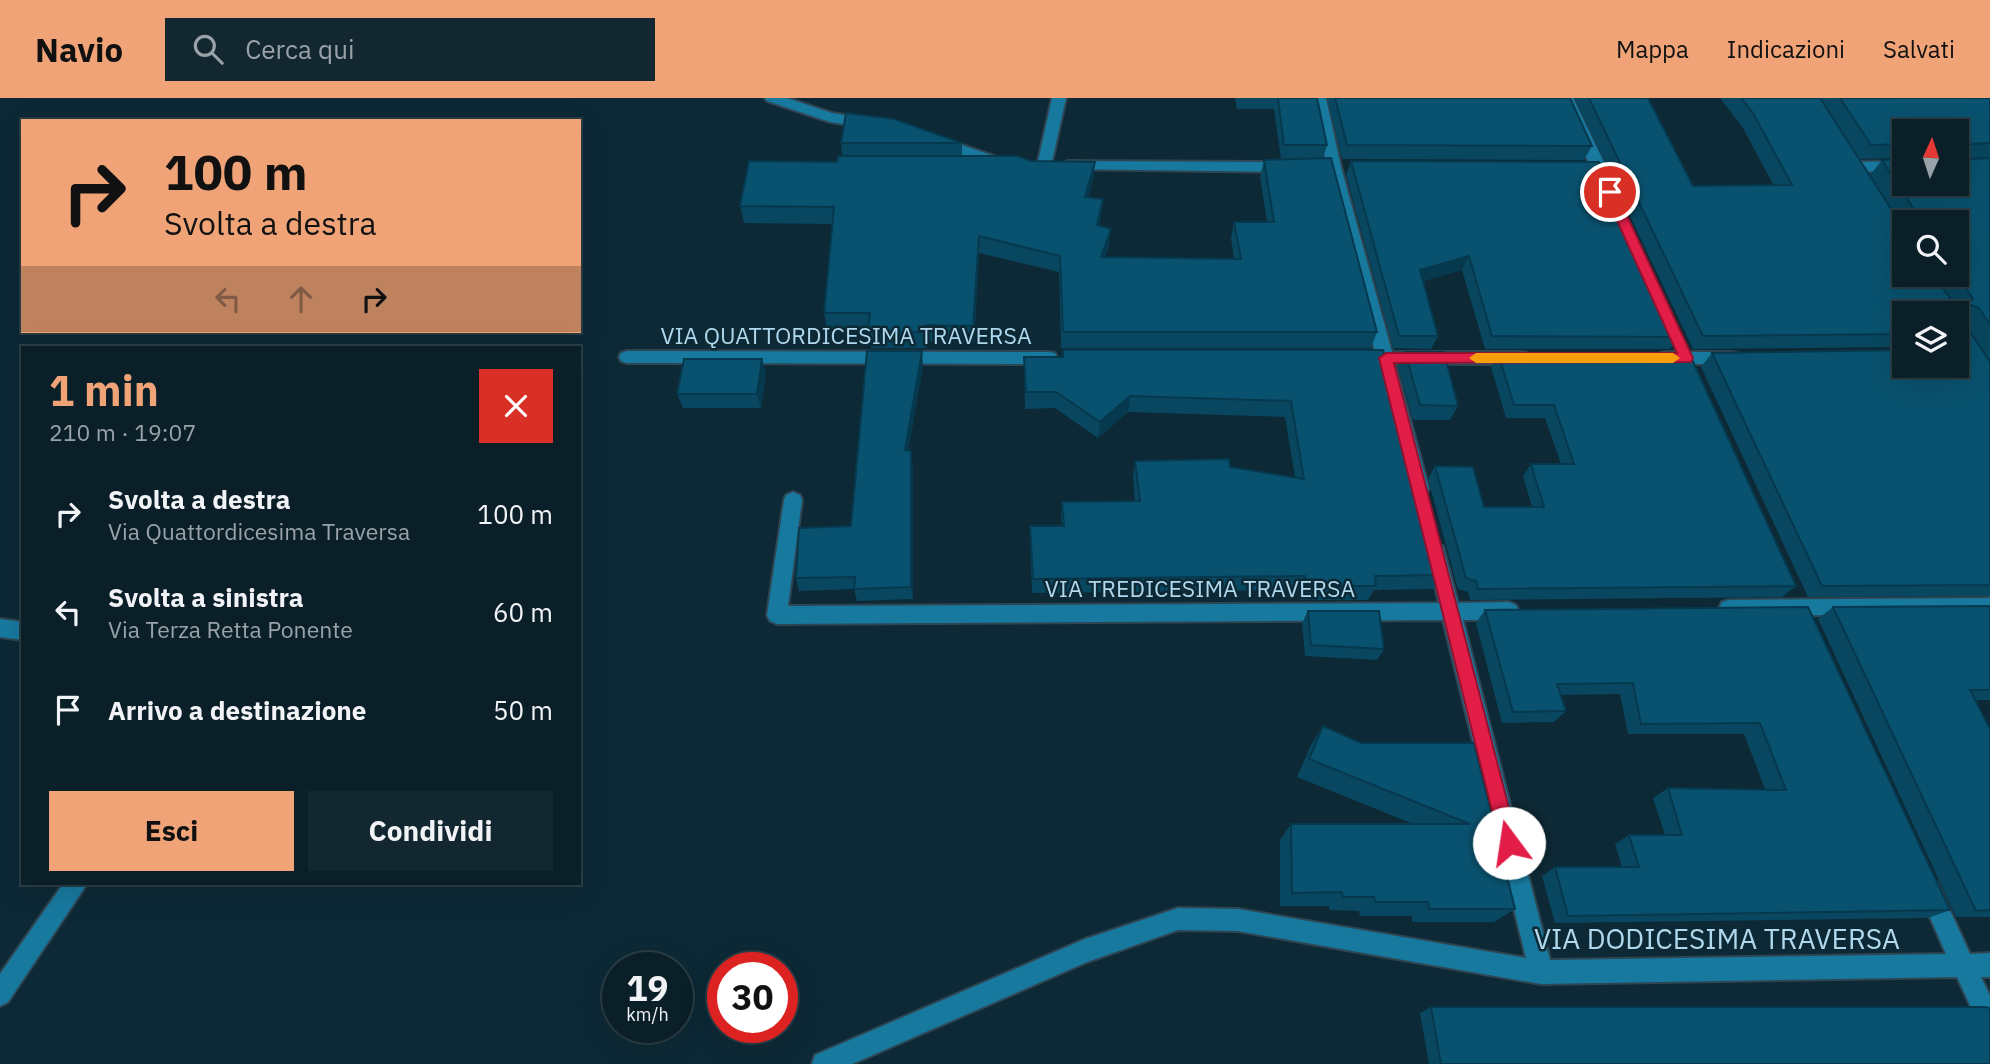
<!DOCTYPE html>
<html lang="it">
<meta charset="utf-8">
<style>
body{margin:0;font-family:"IBM Plex Sans",sans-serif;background:#132730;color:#f1f3f6;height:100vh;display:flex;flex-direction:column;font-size:26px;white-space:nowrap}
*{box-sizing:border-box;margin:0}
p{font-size:23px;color:#99a2a8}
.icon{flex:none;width:38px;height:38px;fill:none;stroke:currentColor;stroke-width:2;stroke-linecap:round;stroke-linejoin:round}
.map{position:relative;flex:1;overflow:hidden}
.drawer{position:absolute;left:21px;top:248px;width:560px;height:539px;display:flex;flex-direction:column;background:#0a1f28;border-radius:0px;box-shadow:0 7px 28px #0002,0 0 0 2px #2a3d45}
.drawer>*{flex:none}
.top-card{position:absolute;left:21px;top:21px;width:560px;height:214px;border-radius:0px;box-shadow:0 7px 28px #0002,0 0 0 2px #2a3d45;background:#efa377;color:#111;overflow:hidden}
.needle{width:46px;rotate:3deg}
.controls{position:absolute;left:1892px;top:21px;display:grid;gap:14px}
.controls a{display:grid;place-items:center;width:77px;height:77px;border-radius:0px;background:#0a1f28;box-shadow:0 7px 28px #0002,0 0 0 2px #2a3d45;font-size:35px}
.speed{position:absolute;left:602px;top:854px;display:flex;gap:14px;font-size:35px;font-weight:700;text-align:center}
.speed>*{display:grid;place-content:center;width:91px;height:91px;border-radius:50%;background:#0a1f28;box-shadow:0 7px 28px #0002,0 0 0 2px #2a3d45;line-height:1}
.speed small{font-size:18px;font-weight:400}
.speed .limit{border:10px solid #d22;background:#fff;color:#111}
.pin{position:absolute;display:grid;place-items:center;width:60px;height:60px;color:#fff;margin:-30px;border:4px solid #fff;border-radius:50%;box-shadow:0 2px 7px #0007}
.me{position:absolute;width:77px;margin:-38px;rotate:346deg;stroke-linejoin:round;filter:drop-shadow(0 0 5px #0008)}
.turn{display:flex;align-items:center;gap:24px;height:147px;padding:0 28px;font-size:32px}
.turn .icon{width:91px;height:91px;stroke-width:2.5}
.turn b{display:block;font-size:49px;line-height:60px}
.lanes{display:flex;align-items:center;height:66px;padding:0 28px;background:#0003;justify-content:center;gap:35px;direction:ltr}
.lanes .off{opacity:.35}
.round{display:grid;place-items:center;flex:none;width:74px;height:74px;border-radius:0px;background:#132730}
.overview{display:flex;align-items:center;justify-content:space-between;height:119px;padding:0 28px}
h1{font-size:42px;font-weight:700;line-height:52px;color:#efa377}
.cta{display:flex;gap:14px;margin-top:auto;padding:14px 28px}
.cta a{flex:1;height:80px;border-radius:0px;background:#efa377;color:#111;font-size:28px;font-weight:700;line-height:80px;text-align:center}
.cta a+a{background:#132730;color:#f1f3f6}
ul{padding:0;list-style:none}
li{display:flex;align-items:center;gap:21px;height:98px;padding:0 28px}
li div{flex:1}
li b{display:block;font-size:26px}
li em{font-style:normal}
header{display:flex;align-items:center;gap:42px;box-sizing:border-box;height:98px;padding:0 35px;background:#efa377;color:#111}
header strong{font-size:33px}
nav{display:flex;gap:38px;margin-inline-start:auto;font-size:24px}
.search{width:490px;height:63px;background:#132730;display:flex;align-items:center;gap:18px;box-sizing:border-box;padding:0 24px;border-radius:0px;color:#99a2a8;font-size:26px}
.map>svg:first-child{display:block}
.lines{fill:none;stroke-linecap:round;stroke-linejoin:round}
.minor-casing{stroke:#2e4553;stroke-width:4}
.minor{fill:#18799f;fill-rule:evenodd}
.wall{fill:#08475f}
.shaded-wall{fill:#06394e}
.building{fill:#09526f;stroke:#06394e;stroke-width:2}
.route{fill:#e11d48;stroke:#92132f;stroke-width:2}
.slow{fill:#f59e0b}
.labels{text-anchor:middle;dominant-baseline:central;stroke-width:5;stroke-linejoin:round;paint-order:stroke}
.street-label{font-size:23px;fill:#b0d8ed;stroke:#0d2936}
.near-street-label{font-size:28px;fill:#b0d8ed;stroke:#0d2936}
</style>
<header>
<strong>Navio</strong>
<div class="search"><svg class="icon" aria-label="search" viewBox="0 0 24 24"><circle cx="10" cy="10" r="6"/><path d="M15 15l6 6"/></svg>Cerca qui</div>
<nav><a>Mappa</a><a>Indicazioni</a><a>Salvati</a></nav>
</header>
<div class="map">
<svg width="1990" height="966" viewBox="0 0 1990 966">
<rect width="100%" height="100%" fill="#0d2936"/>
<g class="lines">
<g class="minor-casing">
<g id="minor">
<path d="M765,0H787L832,15L874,22L876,25L869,30L830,24L767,3Z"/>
<path d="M1052,0H1066L1051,68L1044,73L1037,68Z"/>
<path d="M1312,0H1326L1341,69L1392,254H1521L1527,255L1529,260L1527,265L1521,266H1395L1429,391L1426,396L1420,398L1414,396L1411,391L1378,266L1353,265L1351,260L1353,255L1375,254L1327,69Z"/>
<path d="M1559,0H1573L1615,87L1612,91L1607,92L1599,87Z"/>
<path d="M939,39L1008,63L1010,66L1003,71L934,47L932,44L934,41Z"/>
<path d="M1068,63L1286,64L1293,69L1286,74L1063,71L1061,68Z"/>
<path d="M1904,63V73L1854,74L1847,69L1854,64Z"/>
<path d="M627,253L1049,254L1055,255L1057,260L1055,265L1049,266L627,265L621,263L619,259L621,255Z"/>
<path d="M1667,254H1731L1737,255L1739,260L1737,265L1731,266H1667L1661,265L1659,260L1661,255Z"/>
<path d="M793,394L800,397L802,402L788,508L1439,505L1427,454L1429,448L1436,446L1443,448L1458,505L1509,504L1516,507L1519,513L1516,519L1509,522H1463L1550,862L1946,856L1918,792L1921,784L1929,781L1937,784L1970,856L1990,855V879H1981L1990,898V937L1982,933L1957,879L1541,886L1238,833L1178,832L1087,864L852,966H812L815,957L1085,841L1178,810L1238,811L1526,860L1443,522L777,526L770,523L767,517L784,402L786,397Z"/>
<path d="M1990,500V516L1729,518L1722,516L1719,510L1722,504L1729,502Z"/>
<path d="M0,521L23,524V542L0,539Z"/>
<path d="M63,786H87L8,904L0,908V876Z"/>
</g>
</g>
<use href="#minor" class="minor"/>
</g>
<g class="wall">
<path d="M1235,0H1317L1327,47L1323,60L1377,234L1371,250H1061L1059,174L979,155L974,244L927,243L926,250H871L869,231H827L824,215L833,126L744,125L740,108L837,64L842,58L841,45H962V58L1031,63L1095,64L1093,81L1088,99L1103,101L1099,128L1109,148L1105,159L1234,161L1231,140L1234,124H1267L1260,79L1264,62L1281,61L1274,11H1237Z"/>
<path d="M1327,0H1570L1592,48L1584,62L1342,61Z"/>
<path d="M1574,0H1648L1693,88H1774L1743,30L1720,0H1820L1904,177H1956V124H1904V130L1870,77L1882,62L1956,86L1904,33V60L1859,61L1820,0H1990V59L1968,60L1969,61L1990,60V498L1808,499L1701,269L1712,255L1956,268L1904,215V249L1693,251Z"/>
<path d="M1351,63L1680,239L1670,251H1485L1462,172L1423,183L1438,238L1431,251L1393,250L1346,77Z"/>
<path d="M1063,252L1397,305L1395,311L1443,477L1434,491L1374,492L1368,502H1300L1299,492L1032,495L1030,443V428H1062L1061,419L1062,404L1135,403L1133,379L1135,363L1230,369L1295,379L1285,319L1128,314L1098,340L1055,310L1025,311L1024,259H1063Z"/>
<path d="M1405,254L1458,308L1450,322H1413L1398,269Z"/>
<path d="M1498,255L1796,488L1782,499L1470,502L1468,494L1458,491L1428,381L1435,368L1484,409H1532L1523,378L1531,366H1561L1545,320H1506L1491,269Z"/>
<path d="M923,268L908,353L913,367V501L857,503L854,491L799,493L796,480L851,428Z"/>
<path d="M766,275L761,310H683L677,296Z"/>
<path d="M1990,508V602H1975L1990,631V819H1956L1818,521L1833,509Z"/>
<path d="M1808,509L1950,812L1928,820L1555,825L1542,778L1555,769H1622L1615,746L1629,737H1665L1653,700L1668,690L1765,691L1744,636H1628L1620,596L1560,597L1566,613L1554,624L1502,625L1476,525L1485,512Z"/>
<path d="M1308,513L1384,551L1377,562L1305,558L1302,525Z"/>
<path d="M1323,628L1361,645H1474L1515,811L1494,824H1412V818H1360L1359,813L1329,812V808H1280V742L1291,726H1413L1297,679L1311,647Z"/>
<path d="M1431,909L1990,966H1429L1420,915Z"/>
</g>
<g class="shaded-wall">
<path d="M1095,64L1093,81L1084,116L1085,99Z"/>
<path d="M1103,101L1101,118L1096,144L1097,127Z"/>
<path d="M1111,131L1109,148L1099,175L1101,159Z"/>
<path d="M979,138V155L974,244L973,228Z"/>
<path d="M1469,158L1462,172L1414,185L1420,172Z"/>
<path d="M926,227L927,243L926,250L925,234Z"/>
<path d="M922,253L923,268L906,366L905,352Z"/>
<path d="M762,261L766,275L761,310L757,296Z"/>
<path d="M1130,298L1128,314L1098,340L1100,324Z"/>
<path d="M911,353L913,367V501L911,489Z"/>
</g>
<g class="building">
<path d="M1278,0H1317L1327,47H1284Z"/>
<path d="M1335,0H1570L1592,48L1347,47Z"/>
<path d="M1589,0H1648L1693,88L1792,87L1753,15L1741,0H1820L1904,131V177H1934L1952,203L1970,204L1973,201L1956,176V124H1919V119L1882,62L1904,61V86H1956V33H1904V46L1871,47L1840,0H1990V45L1969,46L1966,48V58L1969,61L1990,60V227L1979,210L1971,207L1968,209V231L1990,264V487L1822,488L1712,255L1904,252V268H1956V215H1904V236L1703,238Z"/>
<path d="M846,15L894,21L962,45H841Z"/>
<path d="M838,58H1017L1031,63L1095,64L1085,99L1103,101L1097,127L1111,131L1101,159L1241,161L1234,124H1274L1264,62L1331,60L1377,234H1063L1060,158L979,138L973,228L926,227L925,234H868L870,215H824L834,109L740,108L749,63L837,64Z"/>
<path d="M1351,63L1599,64L1680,239L1492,238L1469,158L1420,172L1438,238H1399Z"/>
<path d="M1063,252H1383L1397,305H1393L1410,365H1413L1443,477L1375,478L1376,488H1306L1305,478L1033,481L1030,428H1064L1062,404L1140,403L1135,363L1229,361L1230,369L1304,381L1291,303L1130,298L1100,324L1056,294H1026L1024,259H1063Z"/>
<path d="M867,253H922L905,352L911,353V489L854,491L855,479L796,480L799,430L851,428Z"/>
<path d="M1405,254H1444L1458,308L1420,307Z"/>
<path d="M1498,255H1689L1796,488L1478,491L1476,483L1466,480L1435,368L1473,369L1484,409H1544L1531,366H1574L1554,307H1514Z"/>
<path d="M684,261H762L757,296H677Z"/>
<path d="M1990,508V592H1970L1990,631V812L1976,813L1833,509Z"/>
<path d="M1808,509L1950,812L1568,818L1555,769H1639L1629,737H1682L1668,690L1786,692L1760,625L1641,626L1633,585L1557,586L1566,613L1513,614L1485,512Z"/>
<path d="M1308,513H1379L1384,551L1311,547Z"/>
<path d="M1323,628L1361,645H1474L1515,811H1429L1428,804H1375L1374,799H1343L1342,794L1292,795L1291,726H1470L1309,661Z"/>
<path d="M1431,909H1985L1990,910V966H1441Z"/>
</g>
<path class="route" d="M1610,90L1616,94L1693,260L1691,264L1394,265L1518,745L1516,752L1509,754L1503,752L1500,745L1379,260L1386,255H1677L1604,94Z"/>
<path class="slow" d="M1476,255H1673L1680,260L1673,265H1476L1469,260Z"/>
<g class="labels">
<g class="street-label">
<text x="846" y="237">VIA QUATTORDICESIMA TRAVERSA</text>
<text x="1200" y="490">VIA TREDICESIMA TRAVERSA</text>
</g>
<g class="near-street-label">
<text x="1717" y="840">VIA DODICESIMA TRAVERSA</text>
</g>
</g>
</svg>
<div class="controls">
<a><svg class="needle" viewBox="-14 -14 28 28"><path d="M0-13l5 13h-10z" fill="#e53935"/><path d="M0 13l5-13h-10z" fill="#99a2a8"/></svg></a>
<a><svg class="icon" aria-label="search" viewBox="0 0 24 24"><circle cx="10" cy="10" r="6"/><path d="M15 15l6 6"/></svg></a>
<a><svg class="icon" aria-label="layers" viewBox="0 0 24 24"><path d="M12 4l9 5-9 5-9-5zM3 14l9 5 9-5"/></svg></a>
</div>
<div class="speed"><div>19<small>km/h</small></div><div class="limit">30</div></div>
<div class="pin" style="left:1610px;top:94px;background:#d93025"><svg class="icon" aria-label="arrive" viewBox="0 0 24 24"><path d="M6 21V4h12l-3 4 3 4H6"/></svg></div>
<svg class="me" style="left:1509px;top:745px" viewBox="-20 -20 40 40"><circle r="19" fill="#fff"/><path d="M0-13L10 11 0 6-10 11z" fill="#e11d48"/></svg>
<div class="top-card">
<div class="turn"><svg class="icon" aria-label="right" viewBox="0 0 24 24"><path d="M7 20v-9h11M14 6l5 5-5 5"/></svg><div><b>100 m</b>Svolta a destra</div></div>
<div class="lanes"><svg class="icon off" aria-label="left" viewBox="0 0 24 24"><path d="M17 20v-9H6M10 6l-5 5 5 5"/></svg><svg class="icon off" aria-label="ahead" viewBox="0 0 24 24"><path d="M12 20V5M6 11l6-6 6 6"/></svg><svg class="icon" aria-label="right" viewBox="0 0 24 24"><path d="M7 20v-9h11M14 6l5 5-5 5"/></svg></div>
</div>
<section class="drawer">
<div class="overview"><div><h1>1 min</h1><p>210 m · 19:07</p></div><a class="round" style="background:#d93025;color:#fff"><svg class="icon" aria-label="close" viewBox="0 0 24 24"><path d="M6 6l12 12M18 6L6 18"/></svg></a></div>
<ul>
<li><svg class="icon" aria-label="right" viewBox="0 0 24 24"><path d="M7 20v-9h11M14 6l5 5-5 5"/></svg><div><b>Svolta a destra</b><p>Via Quattordicesima Traversa</p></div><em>100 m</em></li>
<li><svg class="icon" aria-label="left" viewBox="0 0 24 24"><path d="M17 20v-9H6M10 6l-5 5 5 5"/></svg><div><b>Svolta a sinistra</b><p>Via Terza Retta Ponente</p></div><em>60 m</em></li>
<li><svg class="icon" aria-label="arrive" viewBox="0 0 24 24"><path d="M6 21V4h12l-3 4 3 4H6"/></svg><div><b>Arrivo a destinazione</b></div><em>50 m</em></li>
</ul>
<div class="cta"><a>Esci</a><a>Condividi</a></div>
</section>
</div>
